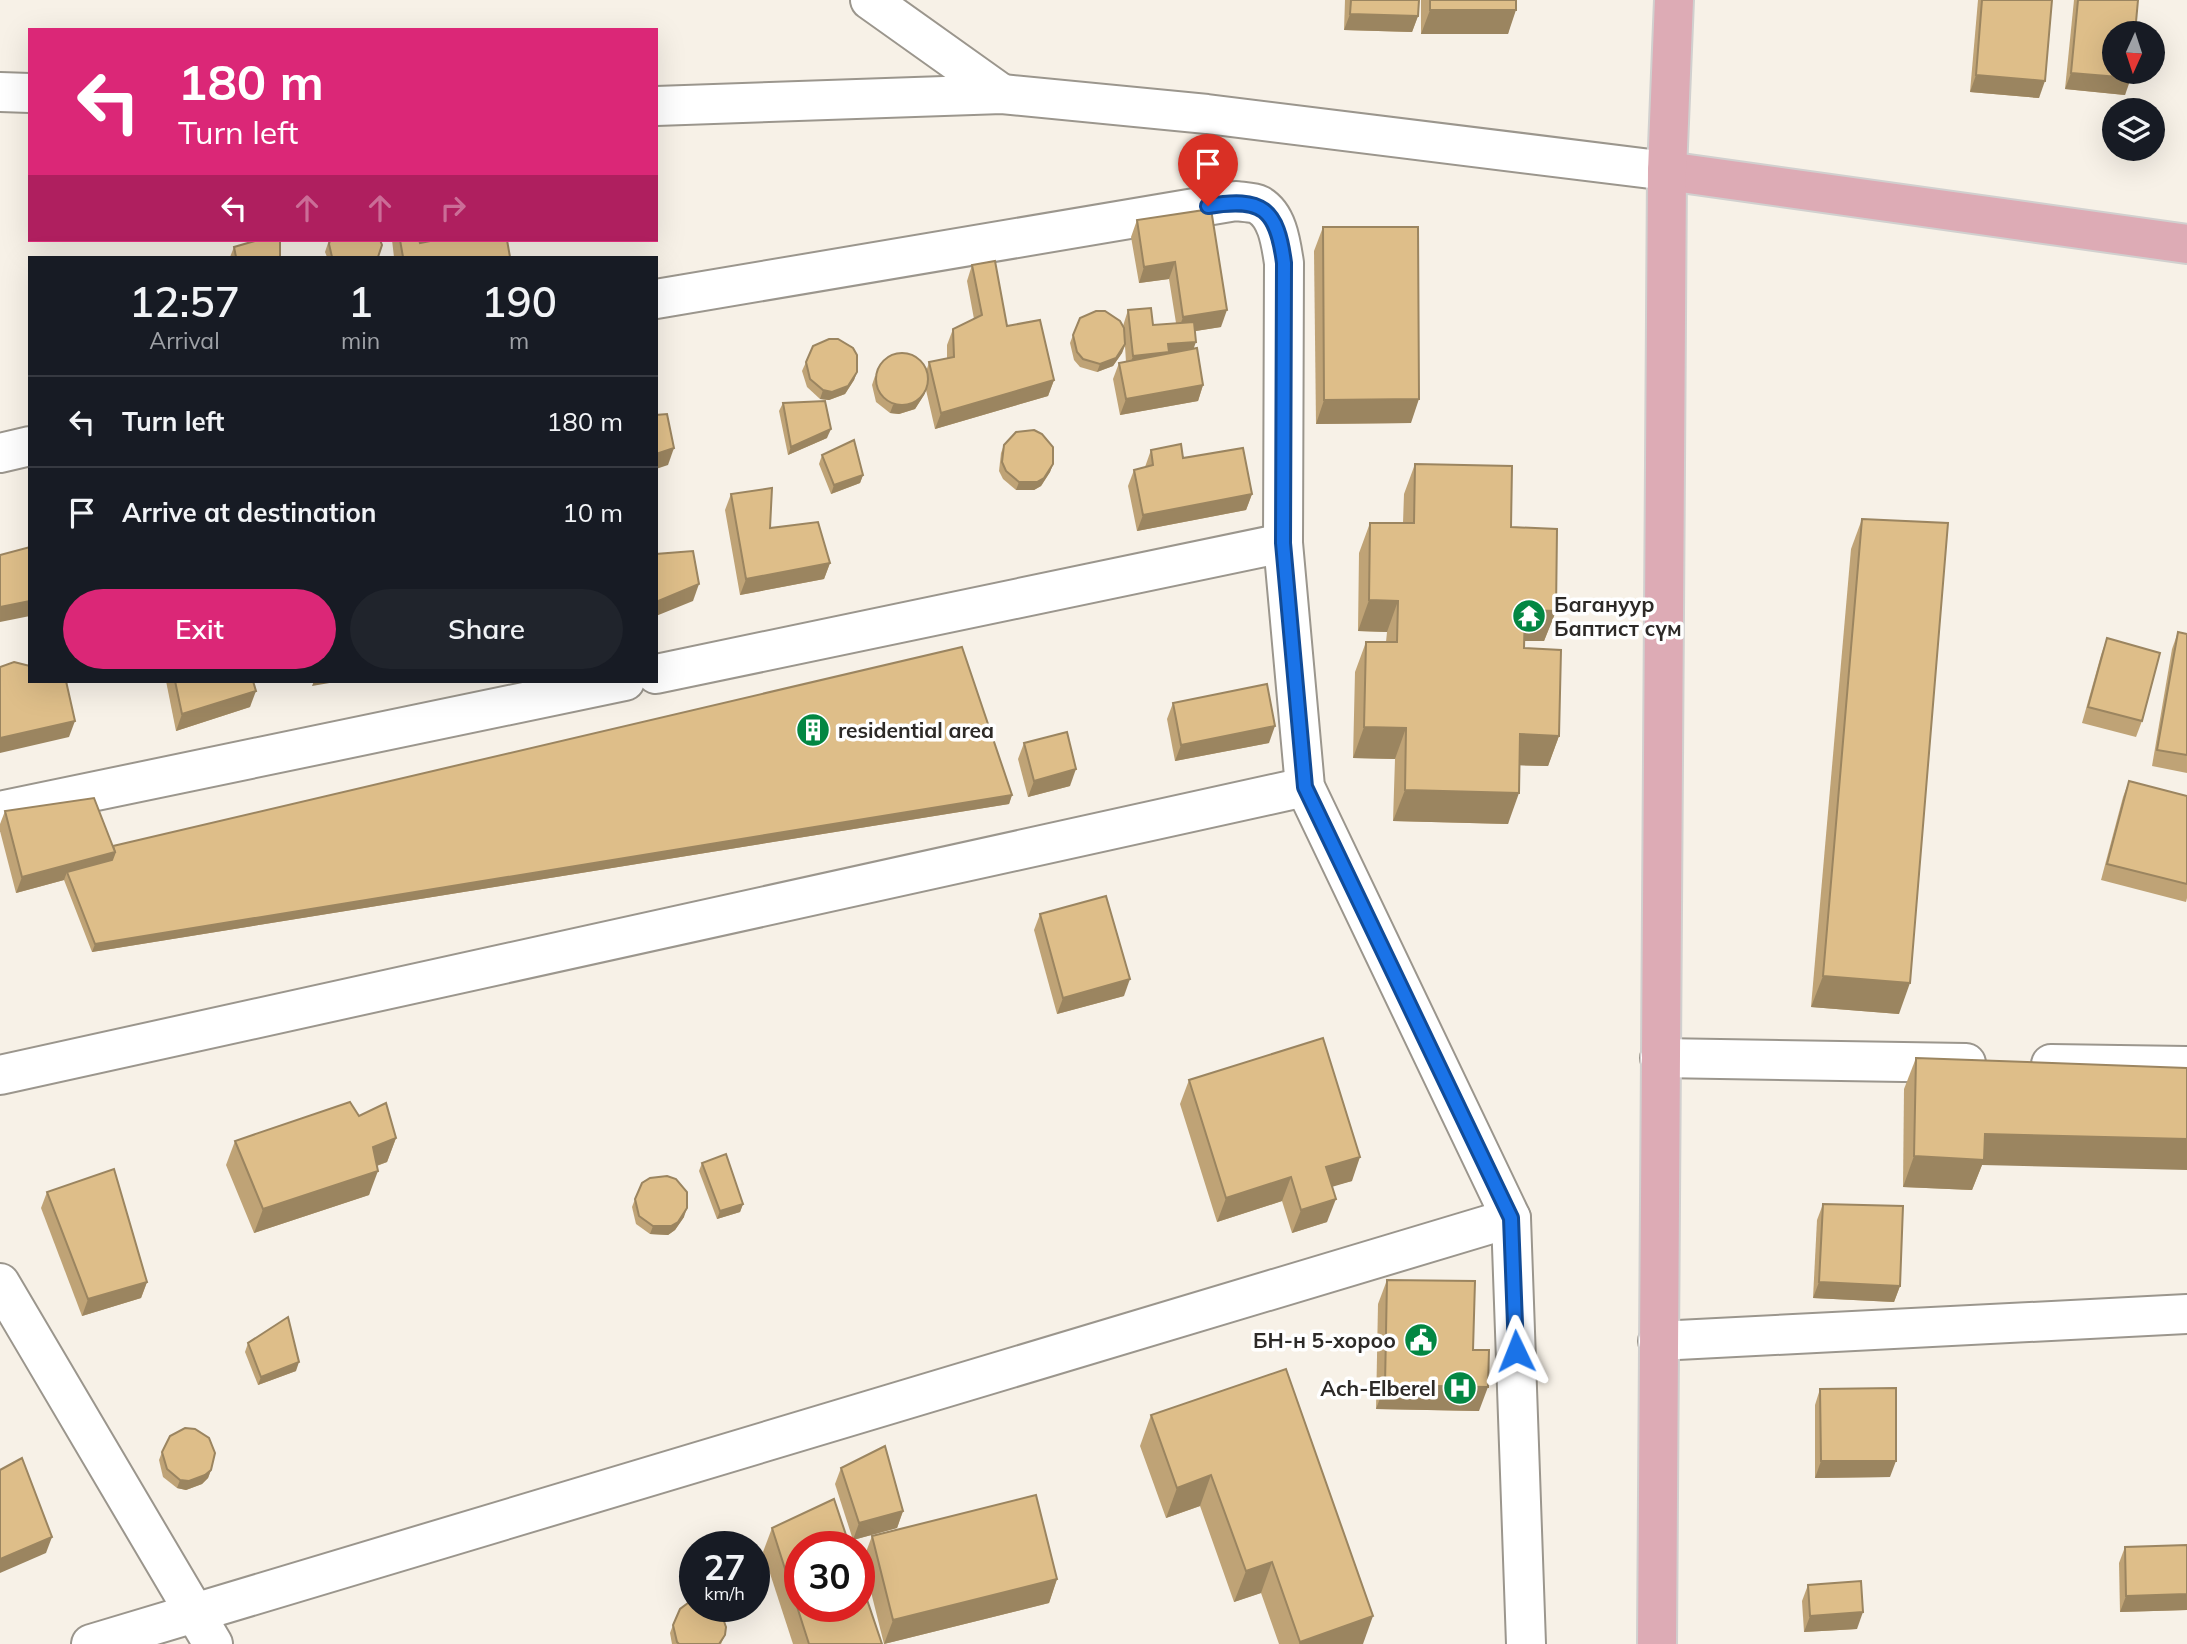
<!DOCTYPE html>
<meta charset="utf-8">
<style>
body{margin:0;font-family:Mulish,sans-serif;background:#20242c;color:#f1f3f6;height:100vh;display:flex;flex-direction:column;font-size:26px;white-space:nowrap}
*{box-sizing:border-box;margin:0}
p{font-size:23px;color:#9ea1a6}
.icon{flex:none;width:38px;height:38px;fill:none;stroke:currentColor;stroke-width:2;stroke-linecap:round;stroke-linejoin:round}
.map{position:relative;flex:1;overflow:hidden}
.details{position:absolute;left:28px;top:256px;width:630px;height:427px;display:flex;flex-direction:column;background:#171b24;border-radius:0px;box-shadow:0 7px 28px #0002}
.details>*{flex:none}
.hud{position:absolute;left:28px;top:28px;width:630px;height:214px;border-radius:0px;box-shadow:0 7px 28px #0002;background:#db2777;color:#fff;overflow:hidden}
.needle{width:46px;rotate:183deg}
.buttons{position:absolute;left:2102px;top:21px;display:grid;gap:14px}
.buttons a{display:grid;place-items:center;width:63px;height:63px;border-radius:50%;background:#171b24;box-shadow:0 7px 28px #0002;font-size:35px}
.speed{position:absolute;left:679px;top:1531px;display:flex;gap:14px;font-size:35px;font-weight:700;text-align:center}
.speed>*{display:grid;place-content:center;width:91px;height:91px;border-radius:50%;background:#171b24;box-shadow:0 7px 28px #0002;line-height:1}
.speed small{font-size:18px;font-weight:400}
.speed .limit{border:10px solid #d22;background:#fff;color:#111}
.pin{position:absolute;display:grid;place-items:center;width:60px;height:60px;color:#fff;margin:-72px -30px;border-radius:50% 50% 50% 0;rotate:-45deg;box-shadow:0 0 7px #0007}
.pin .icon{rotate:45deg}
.me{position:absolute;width:77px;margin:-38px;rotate:358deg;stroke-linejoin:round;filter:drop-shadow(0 0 5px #0008)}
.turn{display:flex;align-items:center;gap:24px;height:147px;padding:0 35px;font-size:32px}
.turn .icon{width:91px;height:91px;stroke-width:2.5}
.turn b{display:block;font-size:49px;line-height:60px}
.lanes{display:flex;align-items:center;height:66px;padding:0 35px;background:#0003;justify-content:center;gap:35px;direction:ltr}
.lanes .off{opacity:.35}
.eta{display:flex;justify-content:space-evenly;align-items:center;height:119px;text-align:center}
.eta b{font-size:42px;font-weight:600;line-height:49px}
.button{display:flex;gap:14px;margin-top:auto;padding:14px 35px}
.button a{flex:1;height:80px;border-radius:42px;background:#db2777;color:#fff;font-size:28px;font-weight:600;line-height:80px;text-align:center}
.button a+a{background:#20242c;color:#f1f3f6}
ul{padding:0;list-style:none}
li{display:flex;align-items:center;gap:21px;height:91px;padding:0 35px;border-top:2px solid #363941}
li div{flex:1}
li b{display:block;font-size:26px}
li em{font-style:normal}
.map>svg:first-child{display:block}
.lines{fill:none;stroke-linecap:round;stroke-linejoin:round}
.minor-casing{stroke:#9b968d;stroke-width:42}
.major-casing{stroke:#d1d0cf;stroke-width:42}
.minor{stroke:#fff;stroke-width:38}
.major{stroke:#ddabb5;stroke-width:38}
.wall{fill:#bfa376}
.shaded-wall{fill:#9b8560}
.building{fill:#debe89;stroke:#9b8560;stroke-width:2}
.route-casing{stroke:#114b97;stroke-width:18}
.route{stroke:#1a73e8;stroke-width:12}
.labels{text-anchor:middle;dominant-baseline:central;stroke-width:7;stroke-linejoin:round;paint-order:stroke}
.poi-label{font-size:21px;font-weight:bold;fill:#2d2a27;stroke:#fff;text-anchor:start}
</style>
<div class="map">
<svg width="2187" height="1644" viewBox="0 0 2187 1644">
<rect width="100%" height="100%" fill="#f7f1e7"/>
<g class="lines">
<g class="minor-casing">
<g id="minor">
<path d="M870,0L1002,94"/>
<path d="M0,92L30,93"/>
<path d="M656,106L1002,94L1207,114L1667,171"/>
<path d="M656,299L1236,201C1242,202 1253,202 1259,205C1278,216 1281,244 1284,263L1283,543L1305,787L1511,1218L1526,1644"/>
<path d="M0,453L30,446"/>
<path d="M656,674L1283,543"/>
<path d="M0,811L625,681"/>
<path d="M1660,1058L1966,1063"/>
<path d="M2051,1064L2187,1066"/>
<path d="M0,1075L1305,787"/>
<path d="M0,1283L213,1644"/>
<path d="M1658,1341L2187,1314"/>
<path d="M91,1644L1511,1218"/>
</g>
</g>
<g class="major-casing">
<g id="major">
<path d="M1667,171L2187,244"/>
<path d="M1657,1644L1667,171L1674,0"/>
</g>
</g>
<use href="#minor" class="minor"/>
<use href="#major" class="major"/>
</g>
<g class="wall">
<path d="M1345,0H1419L1418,16L1412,32L1344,30Z"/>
<path d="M1421,0H1516L1508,34H1421Z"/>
<path d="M1978,0H2052L2039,98L1970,92Z"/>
<path d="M2074,0H2138L2125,95L2065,89Z"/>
<path d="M1211,209L1221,327L1195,331L1194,349L1203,385L1198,401L1120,415L1113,379L1119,363L1126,362L1125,346L1122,353L1113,366L1097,372L1080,367L1074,360L1070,343L1073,335L1123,326L1128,310L1153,325L1176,323L1169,279L1139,283L1131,237L1137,220Z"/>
<path d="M1323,227L1411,423L1316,424L1314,251Z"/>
<path d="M329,240L378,257H327L325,252Z"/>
<path d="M392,240H419L420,243L510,257H394Z"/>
<path d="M234,247L280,257H230Z"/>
<path d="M972,265L1007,326L1054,380L1048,396L935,429L926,390L924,395L915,409L899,414L890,413L876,402L872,385L875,376L926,372L929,362L947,359V345L953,329L974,319L967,281Z"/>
<path d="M806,362L857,372L854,380L845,394L829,400L820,399L807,387L802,371Z"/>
<path d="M783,403L827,438L788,455L779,411Z"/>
<path d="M1004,445L1053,464L1050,472L1041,486L1034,490H1016L1003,479L999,471L1001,453Z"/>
<path d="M1151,450L1183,458L1252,494L1246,510L1137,531L1128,486L1134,470L1145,467Z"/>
<path d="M822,455L863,475L860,483L831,494L819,464Z"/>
<path d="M1415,464L1511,527L1556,611L1544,641H1524V648L1559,736L1548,766L1520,765L1508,824L1393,821L1395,759L1353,758L1355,672L1366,642H1386L1387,632L1358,631L1359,553L1370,523H1403L1404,494Z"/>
<path d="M731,494L770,528L830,563L824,579L740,595L725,510Z"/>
<path d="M1862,519L1899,1014L1811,1007L1851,549Z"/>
<path d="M2178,632L2187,634V773L2152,766L2172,649Z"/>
<path d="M2107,638L2142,721L2136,737L2082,723L2101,655Z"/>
<path d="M166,681H253L250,707L176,731Z"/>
<path d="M1173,703L1269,743L1175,761L1167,719Z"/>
<path d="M1024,743L1070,786L1028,797L1018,759Z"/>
<path d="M2129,781L2187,796V898L2186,902L2101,880L2123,797Z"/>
<path d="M1012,795L1009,804L92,952L64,880L16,893L0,831V824L5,811L113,846Z"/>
<path d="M1040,914L1124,996L1057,1014L1034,930Z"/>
<path d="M1916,1058L1982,1165L1972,1190L1903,1187L1904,1089Z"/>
<path d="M1189,1080L1352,1181L1332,1186L1327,1222L1292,1233L1282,1201L1217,1222L1180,1104Z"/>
<path d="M359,1116L396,1138L387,1162L377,1166L369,1195L254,1233L226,1165L235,1141Z"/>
<path d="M702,1163L743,1204L740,1212L717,1219L699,1171Z"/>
<path d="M47,1192L147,1282L141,1298L82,1316L41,1208Z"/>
<path d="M635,1199L684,1217L675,1230L668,1235L650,1234L636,1224L632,1207Z"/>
<path d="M1823,1204L1900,1286L1894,1302L1813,1298L1817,1220Z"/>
<path d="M1387,1280L1473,1350L1479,1411L1376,1409L1378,1304Z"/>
<path d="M248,1343L296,1371L258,1385L245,1352Z"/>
<path d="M1286,1369L1363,1644H1279L1261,1593L1234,1602L1200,1506L1166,1518L1140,1446L1151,1415Z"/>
<path d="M1820,1389L1890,1477L1815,1478V1405Z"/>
<path d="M162,1452L211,1470L208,1478L202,1484L186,1490L177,1488L163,1477L159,1460Z"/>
<path d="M841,1468L903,1511L897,1528L853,1540L835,1484Z"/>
<path d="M772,1528L882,1644H793L763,1552Z"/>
<path d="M872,1536L1057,1579L1049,1603L884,1644L863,1560Z"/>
<path d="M2187,1545V1610L2120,1612L2119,1563L2125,1547Z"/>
<path d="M1808,1585L1857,1629L1804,1632L1802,1601Z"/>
<path d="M673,1625L725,1635L721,1644H672L670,1633Z"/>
</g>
<g class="shaded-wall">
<path d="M1430,10H1516L1508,34H1421Z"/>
<path d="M1350,14L1418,16L1412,32L1344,30Z"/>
<path d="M2071,73L2131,78L2125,95L2065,89Z"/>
<path d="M1976,75L2045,81L2039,98L1970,92Z"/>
<path d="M1175,262L1169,279L1139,283L1144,267Z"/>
<path d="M1227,310L1221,327L1177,334L1183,317Z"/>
<path d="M1196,342L1190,358L1127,372L1133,356L1168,344Z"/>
<path d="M1125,344L1122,353L1113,366L1097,372L1100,364Z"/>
<path d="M857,372L854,380L845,394L829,400L820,399L823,390Z"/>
<path d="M1054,380L1048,396L935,429L941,413Z"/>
<path d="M1203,385L1198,401L1120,415L1126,399Z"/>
<path d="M927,387L924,395L915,409L899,414L890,413L893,405Z"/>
<path d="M1419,399L1411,423L1316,424L1324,400Z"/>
<path d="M831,429L827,438L788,455L791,447Z"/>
<path d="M674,448L668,465L656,469V454Z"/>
<path d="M1053,464L1050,472L1041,486L1034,490H1016L1019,482Z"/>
<path d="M863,475L860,483L831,494L834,485Z"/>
<path d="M1252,494L1246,510L1137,531L1143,515Z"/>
<path d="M830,563L824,579L740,595L746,579Z"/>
<path d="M699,584L693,601L656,616V602Z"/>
<path d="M1369,600L1398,601L1387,632L1358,631Z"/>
<path d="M30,601V616L0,622V607Z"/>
<path d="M1525,610L1556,611L1544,641H1513Z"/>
<path d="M314,681H341L312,686Z"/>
<path d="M256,691L250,707L176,731L182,714Z"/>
<path d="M75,721L69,737L0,753V738Z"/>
<path d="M1275,726L1269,743L1175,761L1181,745Z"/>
<path d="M1364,727L1406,728L1395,759L1353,758Z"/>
<path d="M1520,734L1559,736L1548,766L1509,765Z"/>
<path d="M1076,769L1070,786L1028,797L1034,781Z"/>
<path d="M1405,790L1519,793L1508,824L1393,821Z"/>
<path d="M1012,795L1009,804L92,952L95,944Z"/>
<path d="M115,852L109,868L67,872L64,880L16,893L22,877Z"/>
<path d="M1823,976L1910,983L1899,1014L1811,1007Z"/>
<path d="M1130,979L1124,996L1057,1014L1063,998Z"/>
<path d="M1985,1134L2187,1139V1170L1982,1165L1972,1190L1903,1187L1914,1156Z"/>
<path d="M396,1138L387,1162L364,1170L373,1147Z"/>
<path d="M1360,1157L1352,1181L1318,1191L1326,1167Z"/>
<path d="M378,1171L369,1195L254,1233L263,1209Z"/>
<path d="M1291,1177L1282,1201L1217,1222L1226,1198Z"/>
<path d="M1336,1199L1327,1222L1292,1233L1301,1210Z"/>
<path d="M743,1204L740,1212L717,1219L720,1211Z"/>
<path d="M687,1208L684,1217L675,1230L668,1235L650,1234L653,1226Z"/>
<path d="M147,1282L141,1298L82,1316L88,1299Z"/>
<path d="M1819,1282L1900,1286L1894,1302L1813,1298Z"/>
<path d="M299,1362L296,1371L258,1385L261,1377Z"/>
<path d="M1385,1385L1488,1387L1479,1411L1376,1409Z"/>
<path d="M1821,1461H1896L1890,1477L1815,1478Z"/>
<path d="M211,1470L208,1478L202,1484L186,1490L177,1488L180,1480Z"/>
<path d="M1211,1475L1200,1506L1166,1518L1177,1488Z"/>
<path d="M903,1511L897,1528L853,1540L859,1523Z"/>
<path d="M52,1537L46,1553L0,1573V1559Z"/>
<path d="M1272,1562L1261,1593L1234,1602L1246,1571Z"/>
<path d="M1057,1579L1049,1603L884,1644L893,1620Z"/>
<path d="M2187,1594V1610L2120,1612L2126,1596Z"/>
<path d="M1863,1612L1857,1629L1804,1632L1810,1616Z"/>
<path d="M1373,1616L1363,1644H1299L1300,1642Z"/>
</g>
<g class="building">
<path d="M1351,0H1419L1418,16L1350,14Z"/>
<rect x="1430" y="0" width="86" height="10"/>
<path d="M1982,0H2052L2045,81L1976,75Z"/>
<path d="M2078,0H2138L2135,33H2114V72H2131V78L2071,73Z"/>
<path d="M1211,209L1227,310L1183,317L1175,262L1144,267L1137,220Z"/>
<path d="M1323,227H1418L1419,399L1324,400Z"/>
<path d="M258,240H280V257H236L234,247Z"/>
<path d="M330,240H380L382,245L378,257H332L329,244Z"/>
<path d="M400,240H419L420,243L435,240H507L510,257H403Z"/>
<path d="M995,261L1007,326L1040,320L1054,380L941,413L929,362L954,357L953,329L982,315L972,265Z"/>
<path d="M1151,308L1153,325L1194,322L1196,342L1168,344L1169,352L1133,356L1128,310Z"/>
<path d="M1096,311H1105L1120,321L1124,328L1125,344L1116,358L1100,364L1083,359L1077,352L1073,335L1080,318Z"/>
<path d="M829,339H838L853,348L857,355V372L848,386L832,392L823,390L810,379L806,362L813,346Z"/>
<path d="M1197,348L1203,385L1126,399L1119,363Z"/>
<circle cx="902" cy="379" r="26"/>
<path d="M825,401L831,429L791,447L783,403Z"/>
<path d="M667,414L674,448L656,454V415Z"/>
<path d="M1034,430L1042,434L1053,447V464L1044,478L1037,482H1019L1006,471L1002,462L1004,445L1016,432Z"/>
<path d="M854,440L863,475L834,485L822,455Z"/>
<path d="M1181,444L1183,458L1243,448L1252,494L1143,515L1134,470L1153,465L1151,450Z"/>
<path d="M1415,464L1512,466L1511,527L1557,529L1556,611L1525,610L1524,648L1561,650L1559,736L1520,734L1519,793L1405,790L1406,728L1364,727L1366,642H1397L1398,601L1369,600L1370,523H1414Z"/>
<path d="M772,488L770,528L818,522L830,563L746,579L731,494Z"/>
<path d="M1862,519L1948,523L1910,983L1823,976Z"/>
<path d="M30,547V601L0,607V555Z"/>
<path d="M693,551L699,584L656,602V554Z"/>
<path d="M2178,632L2187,634V755L2157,750Z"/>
<path d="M2107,638L2160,653L2142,721L2088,707Z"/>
<path d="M962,647L1012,795L95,944L67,872L112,860L115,852L113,846Z"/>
<path d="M14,662L30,666V681H66L75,721L0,738V667Z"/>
<path d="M175,681H253L256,691L182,714Z"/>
<path d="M1267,684L1275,726L1181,745L1173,703Z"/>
<path d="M1067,732L1076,769L1034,781L1024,743Z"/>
<path d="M2129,781L2187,796V884L2107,864Z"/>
<path d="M94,798L115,852L22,877L5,811Z"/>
<path d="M1106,896L1130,979L1063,998L1040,914Z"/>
<path d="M1323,1038L1360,1157L1326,1167L1336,1199L1301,1210L1291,1177L1226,1198L1189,1080Z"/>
<path d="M1916,1058L2187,1068V1139L1985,1134L1984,1160L1914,1156Z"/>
<path d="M350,1102L359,1116L386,1103L396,1138L373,1147L378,1171L263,1209L235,1141Z"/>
<path d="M726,1154L743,1204L720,1211L702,1163Z"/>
<path d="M114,1169L147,1282L88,1299L47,1192Z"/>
<path d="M667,1176L676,1179L687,1192V1208L678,1222L671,1226H653L639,1216L635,1199L642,1183L650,1178Z"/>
<path d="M1823,1204L1903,1206L1900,1286L1819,1282Z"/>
<path d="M1387,1280L1475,1281L1473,1350H1489L1488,1387L1385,1385Z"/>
<path d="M288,1317L299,1362L261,1377L248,1343Z"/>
<path d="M1286,1369L1373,1616L1300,1642L1272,1562L1246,1571L1211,1475L1177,1488L1151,1415Z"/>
<path d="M1896,1388V1461H1821L1820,1389Z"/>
<path d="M185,1428L195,1429L209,1438L215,1453L211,1470L205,1475L189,1481L180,1480L167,1469L162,1452L170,1436Z"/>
<path d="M885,1446L903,1511L859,1523L841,1468Z"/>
<path d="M22,1458L52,1537L0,1559V1470Z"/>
<path d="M1036,1495L1057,1579L893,1620L872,1536Z"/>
<path d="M834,1499L850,1547H800V1606H859V1576L882,1644H809L772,1528Z"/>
<path d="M2187,1545V1594L2126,1596L2125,1547Z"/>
<path d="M1861,1581L1863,1612L1810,1616L1808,1585Z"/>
<path d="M688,1603H695V1606H713L720,1610L726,1627L725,1635L719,1644H679L677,1642L673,1625L680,1609Z"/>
</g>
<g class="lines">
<g class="route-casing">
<path id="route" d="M1208,206C1262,197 1277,208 1284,263L1283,543L1305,787L1511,1218L1516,1351"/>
</g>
<use href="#route" class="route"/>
</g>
<defs>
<g id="temple-disc" transform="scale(1.75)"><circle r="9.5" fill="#038743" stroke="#fff"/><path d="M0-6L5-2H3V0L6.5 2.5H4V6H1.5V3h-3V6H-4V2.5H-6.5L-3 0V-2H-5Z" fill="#fff"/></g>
<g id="building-disc" transform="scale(1.75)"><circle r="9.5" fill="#038743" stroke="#fff"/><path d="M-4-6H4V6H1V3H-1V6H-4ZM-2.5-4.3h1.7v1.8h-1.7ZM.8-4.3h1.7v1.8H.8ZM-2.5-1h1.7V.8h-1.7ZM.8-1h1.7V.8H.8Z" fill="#fff"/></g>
<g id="civic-disc" transform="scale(1.75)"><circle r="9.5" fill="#038743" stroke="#fff"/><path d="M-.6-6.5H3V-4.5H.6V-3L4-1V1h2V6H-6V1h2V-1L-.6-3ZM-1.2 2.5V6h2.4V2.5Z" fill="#fff"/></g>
<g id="hospital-disc" transform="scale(1.75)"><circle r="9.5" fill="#038743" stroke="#fff"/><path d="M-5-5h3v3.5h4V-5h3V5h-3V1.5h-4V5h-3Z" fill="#fff"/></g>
</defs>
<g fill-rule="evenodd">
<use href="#temple-disc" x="1529" y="616"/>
<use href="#building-disc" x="813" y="730"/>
<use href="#civic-disc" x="1421" y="1340"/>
<use href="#hospital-disc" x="1460" y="1388"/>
</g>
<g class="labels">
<g class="poi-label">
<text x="1554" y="604">Багануур<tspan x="1554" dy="24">Баптист сүм</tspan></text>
<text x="838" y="730">residential area</text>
<text x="1396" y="1340" text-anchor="end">БН-н 5-хороо</text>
<text x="1436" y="1388" text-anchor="end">Ach-Elberel</text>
</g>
</g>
</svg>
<div class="buttons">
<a><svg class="needle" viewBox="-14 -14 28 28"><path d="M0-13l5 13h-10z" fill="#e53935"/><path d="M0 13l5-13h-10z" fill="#9ea1a6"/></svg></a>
<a><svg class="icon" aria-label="layers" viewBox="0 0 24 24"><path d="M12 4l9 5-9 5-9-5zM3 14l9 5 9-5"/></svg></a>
</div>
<div class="speed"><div>27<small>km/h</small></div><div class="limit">30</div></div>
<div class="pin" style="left:1208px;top:206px;background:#d93025"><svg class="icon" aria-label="arrive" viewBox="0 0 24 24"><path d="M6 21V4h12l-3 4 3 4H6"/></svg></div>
<svg class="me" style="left:1516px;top:1351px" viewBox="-20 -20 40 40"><path d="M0-17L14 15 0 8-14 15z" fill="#1a73e8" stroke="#fff" stroke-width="4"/></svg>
<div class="hud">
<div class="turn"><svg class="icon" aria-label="left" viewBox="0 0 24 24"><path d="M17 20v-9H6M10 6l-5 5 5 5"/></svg><div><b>180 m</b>Turn left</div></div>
<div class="lanes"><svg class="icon" aria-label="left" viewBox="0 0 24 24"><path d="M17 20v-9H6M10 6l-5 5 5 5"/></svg><svg class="icon off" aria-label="ahead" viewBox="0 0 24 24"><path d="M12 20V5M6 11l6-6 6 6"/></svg><svg class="icon off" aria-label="ahead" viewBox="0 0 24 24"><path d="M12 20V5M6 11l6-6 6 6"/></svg><svg class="icon off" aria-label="right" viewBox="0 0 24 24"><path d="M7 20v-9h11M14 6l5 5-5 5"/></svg></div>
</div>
<section class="details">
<div class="eta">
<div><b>12:57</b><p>Arrival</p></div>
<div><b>1</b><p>min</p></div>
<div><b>190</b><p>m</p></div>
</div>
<ul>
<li><svg class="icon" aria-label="left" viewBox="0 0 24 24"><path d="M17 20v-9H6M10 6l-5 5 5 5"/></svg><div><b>Turn left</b></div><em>180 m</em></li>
<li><svg class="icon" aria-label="arrive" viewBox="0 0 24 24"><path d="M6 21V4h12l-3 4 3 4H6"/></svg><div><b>Arrive at destination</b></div><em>10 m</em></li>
</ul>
<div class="button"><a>Exit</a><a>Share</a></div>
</section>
</div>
